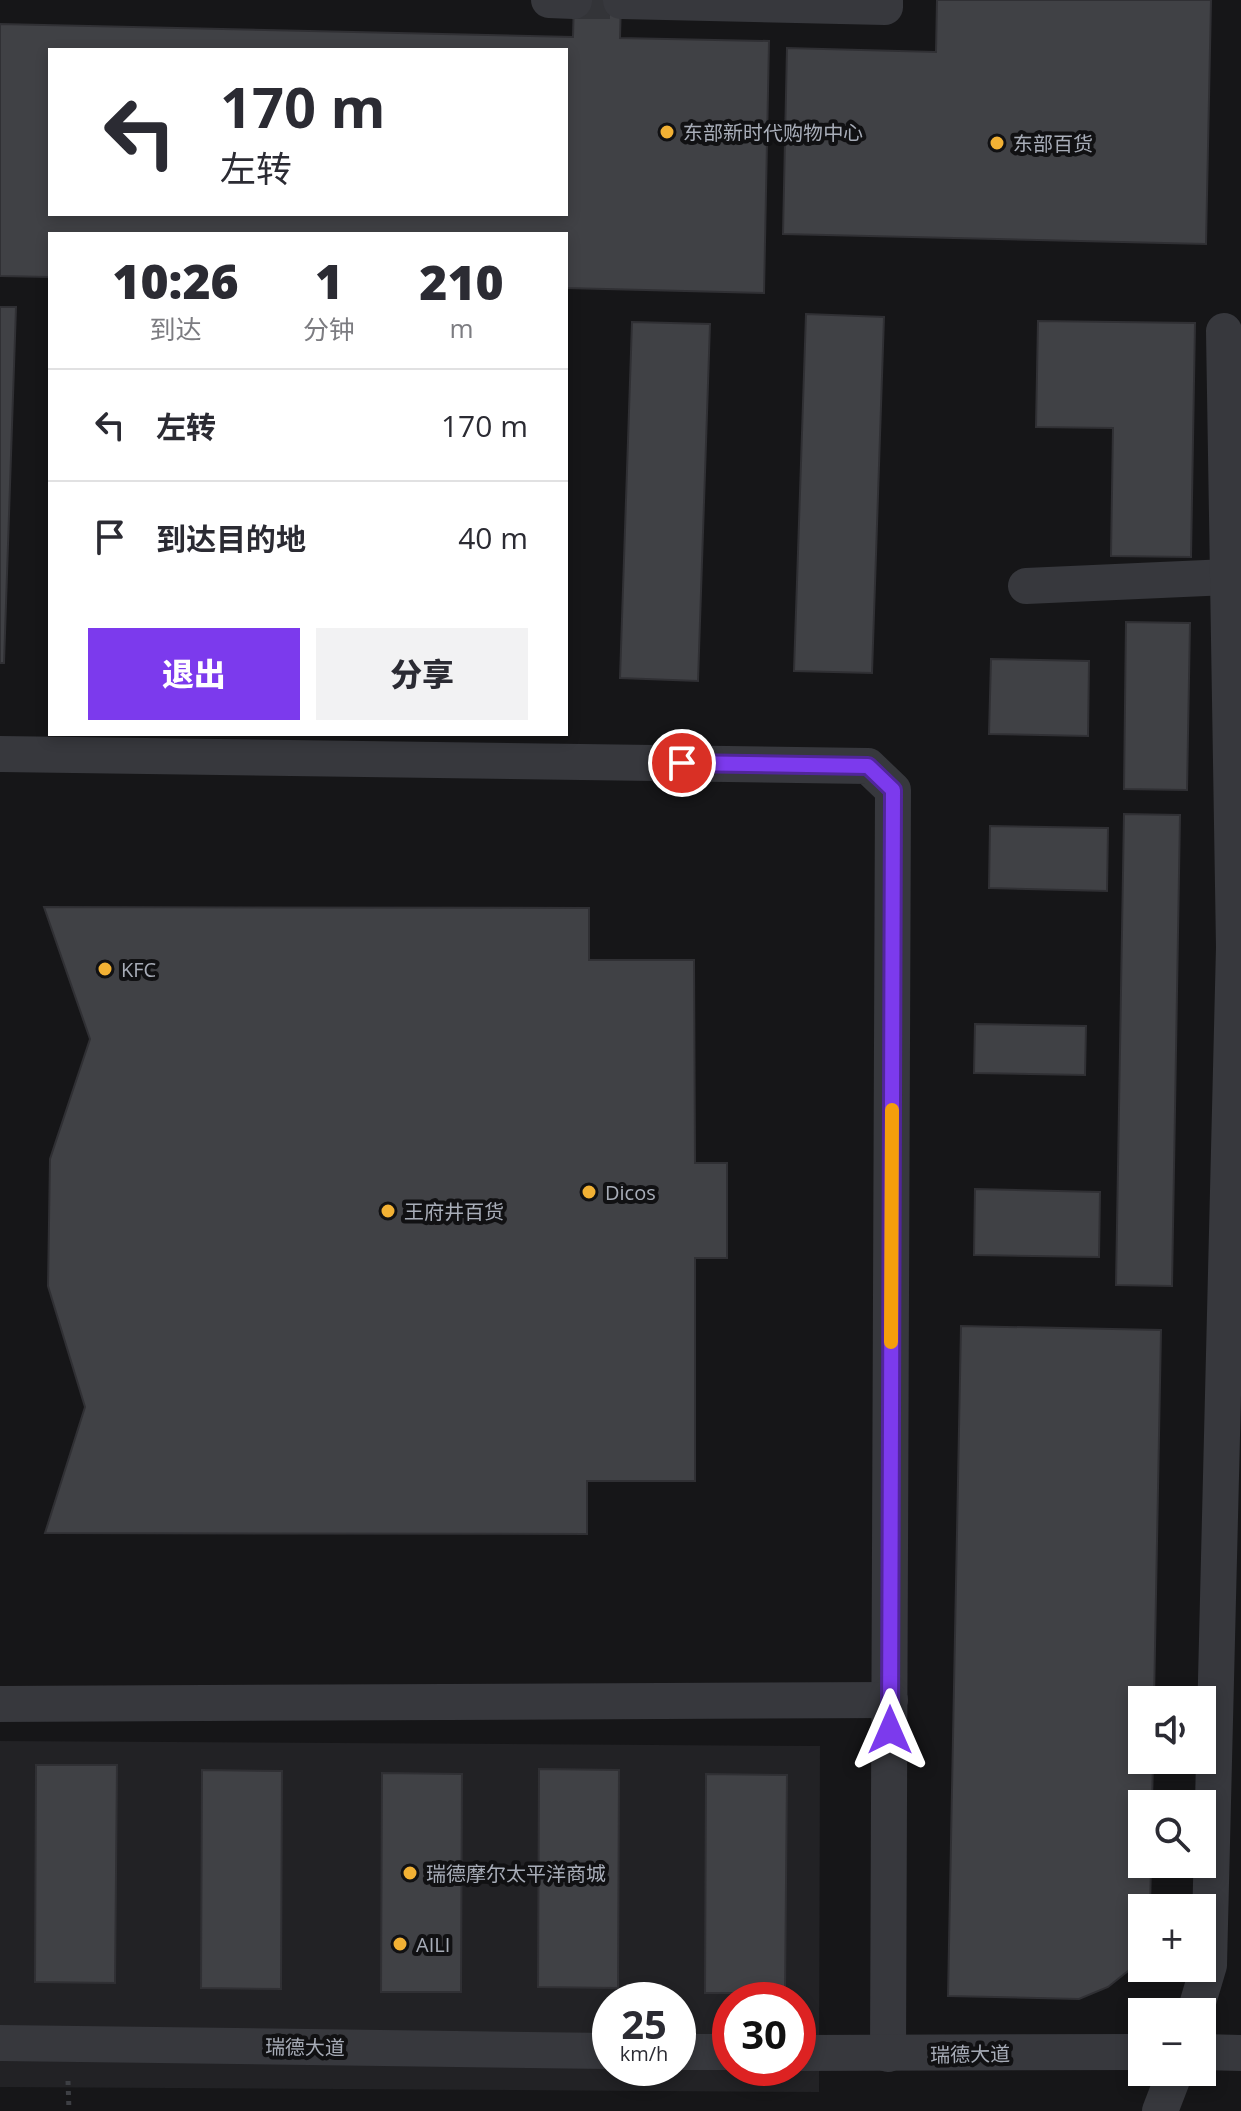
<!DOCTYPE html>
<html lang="zh">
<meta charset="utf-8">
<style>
body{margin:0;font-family:"Open Sans","Noto Sans SC",sans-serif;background:#f2f2f3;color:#2b2b33;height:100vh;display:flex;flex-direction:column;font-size:30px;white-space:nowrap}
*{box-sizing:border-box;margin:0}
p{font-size:26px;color:#7c7c81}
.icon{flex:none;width:44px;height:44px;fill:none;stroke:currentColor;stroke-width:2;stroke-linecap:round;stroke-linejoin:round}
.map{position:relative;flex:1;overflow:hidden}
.sheet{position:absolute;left:48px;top:232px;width:520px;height:504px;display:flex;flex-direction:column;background:#fff;border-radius:0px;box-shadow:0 4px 12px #0003}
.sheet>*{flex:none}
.banner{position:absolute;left:48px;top:48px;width:520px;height:168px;border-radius:0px;box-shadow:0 4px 12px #0003;background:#fff;color:#2b2b33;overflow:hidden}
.controls{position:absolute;left:1128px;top:1686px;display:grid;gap:16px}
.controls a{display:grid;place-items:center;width:88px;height:88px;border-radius:0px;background:#fff;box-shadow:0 4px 12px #0003;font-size:40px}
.speed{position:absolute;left:592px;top:1982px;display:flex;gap:16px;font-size:40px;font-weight:700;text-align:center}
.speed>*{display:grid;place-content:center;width:104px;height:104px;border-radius:50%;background:#fff;box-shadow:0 4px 12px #0003;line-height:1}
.speed small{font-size:20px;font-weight:400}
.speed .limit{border:12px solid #d22;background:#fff;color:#111}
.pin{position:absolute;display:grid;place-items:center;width:68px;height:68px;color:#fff;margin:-34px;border:4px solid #fff;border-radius:50%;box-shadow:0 2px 8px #0007}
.me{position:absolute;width:88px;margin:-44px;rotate:0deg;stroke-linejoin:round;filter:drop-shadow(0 0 6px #0008)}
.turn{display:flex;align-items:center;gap:28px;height:168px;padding:0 40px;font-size:36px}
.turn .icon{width:104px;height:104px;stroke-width:2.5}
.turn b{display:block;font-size:56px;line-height:68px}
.eta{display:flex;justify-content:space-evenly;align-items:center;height:136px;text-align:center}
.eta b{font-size:48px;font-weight:800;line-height:56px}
.button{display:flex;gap:16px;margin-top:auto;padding:16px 40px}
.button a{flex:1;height:92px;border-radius:0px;background:#7c3aed;color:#fff;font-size:32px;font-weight:800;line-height:92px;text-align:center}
.button a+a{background:#f2f2f3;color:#2b2b33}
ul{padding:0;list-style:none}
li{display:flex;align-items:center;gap:24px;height:112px;padding:0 40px;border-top:2px solid #e1e1e2}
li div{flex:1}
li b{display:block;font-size:30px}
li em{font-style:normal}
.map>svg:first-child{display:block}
.built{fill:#222225;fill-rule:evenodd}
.building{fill:#404145;stroke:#303034;stroke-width:2;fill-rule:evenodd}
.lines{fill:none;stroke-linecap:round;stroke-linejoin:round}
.minor-tunnel{stroke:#333438;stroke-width:36;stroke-dasharray:36 18;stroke-linecap:butt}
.path{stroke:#3d3f44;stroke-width:5;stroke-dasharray:4 6;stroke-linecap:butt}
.minor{stroke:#37383d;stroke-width:36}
.route-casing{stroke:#51269a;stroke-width:20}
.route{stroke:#7c3aed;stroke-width:14}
.slow{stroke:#f59e0b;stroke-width:14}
.poi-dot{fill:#f2b134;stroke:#111113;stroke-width:3}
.labels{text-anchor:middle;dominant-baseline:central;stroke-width:8;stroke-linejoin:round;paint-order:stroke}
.poi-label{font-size:20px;fill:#a8adb8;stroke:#111113;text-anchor:start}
.street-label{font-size:20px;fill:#a8adb8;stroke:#111113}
</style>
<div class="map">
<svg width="1241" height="2111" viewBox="0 0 1241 2111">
<rect width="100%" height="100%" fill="#161618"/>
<path class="built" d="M0,1741L820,1746L819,2092L0,2087ZM610,2000H678V2068H610ZM730,2000H798V2068H730Z"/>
<g class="building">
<path d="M574,0H621L620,38L769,41L764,293L566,288V234H50V277L0,276V24L573,37ZM50,50H566V214H50Z"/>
<path d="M937,0H1211L1206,244L783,234L787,48L936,52Z"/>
<path d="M0,307H16L4,663H0Z"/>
<path d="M806,314L884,317L872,673L794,671Z"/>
<path d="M1038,321L1195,323L1191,557L1111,556L1113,428L1036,427Z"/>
<path d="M632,322L710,324L698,681L620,678Z"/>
<path d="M1126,622L1190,623L1187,790L1124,789Z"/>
<path d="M991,659L1089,661L1088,736L989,734Z"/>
<path d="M1124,814L1180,815L1172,1286L1116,1285Z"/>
<path d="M990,826L1108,828L1107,891L989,888Z"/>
<path d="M44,907L589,908V960H694L695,1163H727V1258H695V1481H587V1534L45,1533L85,1407L48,1286L50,1159L90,1039Z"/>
<path d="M975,1024L1086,1026L1085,1075L974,1073Z"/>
<path d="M975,1189L1100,1192L1099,1257L974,1255Z"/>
<path d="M961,1326L1161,1330L1154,1700H1142V1760H1153L1152,1804H1142V1864H1151L1150,1908H1142V1952L1133,1967L1108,1987L1079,1999L948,1996Z"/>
<path d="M36,1765H117L115,1983L35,1982Z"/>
<path d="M539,1769L619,1770L618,1988L538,1987Z"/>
<path d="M202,1770L282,1771L281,1989L201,1988Z"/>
<path d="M382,1773L462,1774L461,1992H381Z"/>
<path d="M706,1774L787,1775L785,1993H705Z"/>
</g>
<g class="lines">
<path class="minor-tunnel" d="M574,1H621"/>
<path class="path" d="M68,2081L69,2111"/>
<g class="minor">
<path d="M549,0L574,1"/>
<path d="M621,1L885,7V0"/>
<path d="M1026,586L1228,577"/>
<path d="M0,754L868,766L893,790L888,2054"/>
<path d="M0,1704L890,1700"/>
<path d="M1195,2012L1209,1965L1234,947L1224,331"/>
<path d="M0,2043L610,2051"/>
<path d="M678,2052H730"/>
<path d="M1202,2052L1241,2053"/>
<path d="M798,2053L1142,2052"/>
<path d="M1160,2111L1175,2072"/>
</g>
</g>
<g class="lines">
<g class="route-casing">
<path id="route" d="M682,763L868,766L893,790L890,1730"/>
</g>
<use href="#route" class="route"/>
<path class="slow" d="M891,1342L892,1110"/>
</g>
<g class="poi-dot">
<circle cx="667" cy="132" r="8"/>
<circle cx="997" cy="143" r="8"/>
<circle cx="105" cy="969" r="8"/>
<circle cx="589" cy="1192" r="8"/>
<circle cx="388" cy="1211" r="8"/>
<circle cx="410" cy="1873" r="8"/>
<circle cx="400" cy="1944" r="8"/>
</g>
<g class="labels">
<g class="poi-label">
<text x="683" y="132">东部新时代购物中心</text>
<text x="1013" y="143">东部百货</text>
<text x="121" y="969">KFC</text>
<text x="605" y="1192">Dicos</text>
<text x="404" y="1211">王府井百货</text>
<text x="426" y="1873">瑞德摩尔太平洋商城</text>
<text x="416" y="1944">AILI</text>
</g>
<g class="street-label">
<text transform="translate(305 2047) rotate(1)">瑞德大道</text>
<text transform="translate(970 2054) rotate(-1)">瑞德大道</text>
</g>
</g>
</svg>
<div class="controls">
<a><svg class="icon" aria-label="sound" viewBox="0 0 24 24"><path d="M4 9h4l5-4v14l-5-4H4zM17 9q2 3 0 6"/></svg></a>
<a><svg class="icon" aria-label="search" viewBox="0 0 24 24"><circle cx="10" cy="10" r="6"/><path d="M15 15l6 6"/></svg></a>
<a>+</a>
<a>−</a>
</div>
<div class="speed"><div>25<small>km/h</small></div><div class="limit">30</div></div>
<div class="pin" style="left:682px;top:763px;background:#d93025"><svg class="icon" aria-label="arrive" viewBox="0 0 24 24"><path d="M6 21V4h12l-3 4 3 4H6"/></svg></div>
<svg class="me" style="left:890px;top:1730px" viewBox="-20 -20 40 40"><path d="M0-17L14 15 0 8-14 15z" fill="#7c3aed" stroke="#fff" stroke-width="4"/></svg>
<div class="banner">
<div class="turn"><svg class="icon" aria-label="left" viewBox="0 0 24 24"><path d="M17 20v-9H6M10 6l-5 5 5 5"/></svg><div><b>170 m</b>左转</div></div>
</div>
<section class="sheet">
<div class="eta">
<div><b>10:26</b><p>到达</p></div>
<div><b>1</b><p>分钟</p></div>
<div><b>210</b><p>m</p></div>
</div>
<ul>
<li><svg class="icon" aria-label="left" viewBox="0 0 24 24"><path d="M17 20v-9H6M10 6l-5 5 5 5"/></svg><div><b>左转</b></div><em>170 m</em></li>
<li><svg class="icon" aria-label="arrive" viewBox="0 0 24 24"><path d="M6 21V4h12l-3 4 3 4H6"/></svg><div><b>到达目的地</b></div><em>40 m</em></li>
</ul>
<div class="button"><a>退出</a><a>分享</a></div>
</section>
</div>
